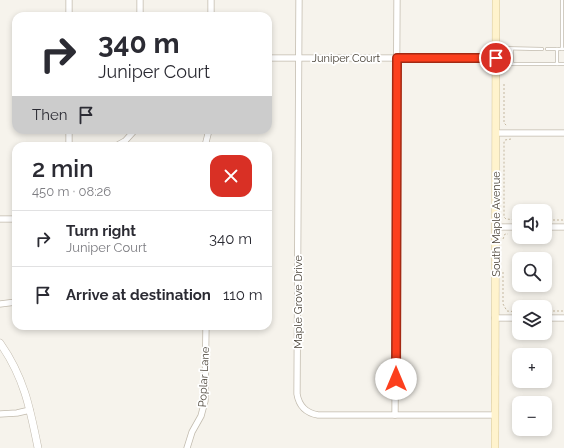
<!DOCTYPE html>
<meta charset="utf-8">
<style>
body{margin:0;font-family:Raleway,sans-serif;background:#f2f2f3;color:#2b2b33;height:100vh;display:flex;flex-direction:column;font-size:15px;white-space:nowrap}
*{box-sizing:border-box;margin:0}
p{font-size:13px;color:#7c7c81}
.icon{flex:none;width:22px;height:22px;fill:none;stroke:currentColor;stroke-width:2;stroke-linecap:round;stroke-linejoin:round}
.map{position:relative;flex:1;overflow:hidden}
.drawer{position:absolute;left:12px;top:142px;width:260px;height:188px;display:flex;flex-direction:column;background:#fff;border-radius:12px;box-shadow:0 2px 6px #0003}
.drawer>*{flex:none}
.banner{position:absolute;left:12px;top:12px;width:260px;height:122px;border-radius:12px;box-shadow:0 2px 6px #0003;background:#fff;color:#2b2b33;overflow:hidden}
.buttons{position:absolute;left:512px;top:204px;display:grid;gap:8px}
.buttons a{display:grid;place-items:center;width:40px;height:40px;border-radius:8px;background:#fff;box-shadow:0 2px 6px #0003;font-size:20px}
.pin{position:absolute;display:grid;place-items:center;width:34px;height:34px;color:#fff;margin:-17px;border:2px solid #fff;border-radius:50%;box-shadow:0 1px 4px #0007}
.me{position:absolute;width:44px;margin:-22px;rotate:0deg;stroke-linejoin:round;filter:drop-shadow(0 0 3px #0008)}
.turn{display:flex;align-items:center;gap:14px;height:84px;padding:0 20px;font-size:18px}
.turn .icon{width:52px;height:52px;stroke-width:2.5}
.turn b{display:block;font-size:28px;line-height:34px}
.then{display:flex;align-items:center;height:38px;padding:0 20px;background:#0003;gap:8px;font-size:15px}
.round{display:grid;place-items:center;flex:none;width:42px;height:42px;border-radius:12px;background:#f2f2f3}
.head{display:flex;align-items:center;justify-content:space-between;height:68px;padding:0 20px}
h1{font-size:24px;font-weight:600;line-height:30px}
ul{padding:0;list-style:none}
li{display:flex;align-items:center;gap:12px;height:56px;padding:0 20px;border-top:1px solid #e1e1e2}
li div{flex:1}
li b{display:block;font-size:15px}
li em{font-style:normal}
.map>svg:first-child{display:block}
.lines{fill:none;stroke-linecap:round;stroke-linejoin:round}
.service-casing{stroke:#c2bbae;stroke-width:4}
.minor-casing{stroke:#c2bbae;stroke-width:7}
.tertiary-casing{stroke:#c2bbae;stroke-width:8}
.secondary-casing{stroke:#d6c79b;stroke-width:8}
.path{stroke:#c4b79f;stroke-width:1;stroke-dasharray:2 2;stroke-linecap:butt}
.service{stroke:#fff;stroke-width:2.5}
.minor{stroke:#fff;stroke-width:5.5}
.tertiary{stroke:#fff;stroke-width:7}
.secondary{stroke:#fff3cd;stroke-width:7}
.route-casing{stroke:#a42913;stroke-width:10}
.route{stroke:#fc3f1d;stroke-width:7}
.labels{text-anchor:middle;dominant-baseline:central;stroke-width:3.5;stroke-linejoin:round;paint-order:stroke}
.street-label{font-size:11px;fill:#4b4439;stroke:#fff}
</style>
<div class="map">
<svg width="564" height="448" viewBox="0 0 564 448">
<rect width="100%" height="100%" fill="#f6f3ec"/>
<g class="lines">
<g class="service-casing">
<g id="service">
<path d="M497,48L542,49"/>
<path d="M512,49V64H564"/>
<path d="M547,49H564"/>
<path d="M557,49V64"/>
<path d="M562,49V0"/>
</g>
</g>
<g class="minor-casing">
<g id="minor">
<path d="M140,0V16"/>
<path d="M299,0L297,394C299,406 306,413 318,415H495"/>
<path d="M69,16V0"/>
<path d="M211,16V0"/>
<path d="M268,58H496"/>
<path d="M69,130V146"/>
<path d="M496,133H564"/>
<path d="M116,146L125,141L135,130"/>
<path d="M205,146L209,130"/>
<path d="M0,219H16"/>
<path d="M496,227H519"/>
<path d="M545,227H564"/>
<path d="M0,304L16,302"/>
<path d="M495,318H519"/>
<path d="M545,318H564"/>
<path d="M0,414L17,413L30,410"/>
<path d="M395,415L397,0"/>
<path d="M187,448L192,432L201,416L205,401L206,326"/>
</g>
</g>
<g class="tertiary-casing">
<path id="tertiary" d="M0,343C24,377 30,408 38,448"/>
</g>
<g class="secondary-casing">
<path id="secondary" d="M495,448L496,0"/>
</g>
<g class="path">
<path d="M504,84V123L507,126"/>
<path d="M511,139L505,140L504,142V217L506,219L519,220"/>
<path d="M545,220H564"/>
<path d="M503,239L505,234H508"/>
<path d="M503,272V304L507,311L519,312"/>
<path d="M545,311H564"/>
</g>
<use href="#service" class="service"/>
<use href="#minor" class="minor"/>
<use href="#tertiary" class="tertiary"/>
<use href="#secondary" class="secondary"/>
</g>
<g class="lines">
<g class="route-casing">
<path id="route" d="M396,379L397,58H496"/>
</g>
<use href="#route" class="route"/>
</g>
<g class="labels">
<g class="street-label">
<text x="346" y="58">Juniper Court</text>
<text transform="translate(496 224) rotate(-90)">South Maple Avenue</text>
<text transform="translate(298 302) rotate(-90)">Maple Grove Drive</text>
<text transform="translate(204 377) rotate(-87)">Poplar Lane</text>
</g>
</g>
</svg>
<div class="buttons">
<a><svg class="icon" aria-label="sound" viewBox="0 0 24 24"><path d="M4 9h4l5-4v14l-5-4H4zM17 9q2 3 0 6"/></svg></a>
<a><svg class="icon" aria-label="search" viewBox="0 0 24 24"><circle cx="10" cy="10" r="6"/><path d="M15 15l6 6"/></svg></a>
<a><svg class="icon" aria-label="layers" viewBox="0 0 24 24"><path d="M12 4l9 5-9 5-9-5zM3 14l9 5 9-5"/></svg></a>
<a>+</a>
<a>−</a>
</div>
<div class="pin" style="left:496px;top:58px;background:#d93025"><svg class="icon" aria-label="arrive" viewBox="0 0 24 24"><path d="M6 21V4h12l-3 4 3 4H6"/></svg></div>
<svg class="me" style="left:396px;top:379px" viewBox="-20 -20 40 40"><circle r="19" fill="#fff"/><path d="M0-13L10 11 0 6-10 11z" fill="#fc3f1d"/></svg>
<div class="banner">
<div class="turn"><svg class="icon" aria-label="right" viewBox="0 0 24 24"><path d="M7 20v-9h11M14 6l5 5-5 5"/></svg><div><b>340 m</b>Juniper Court</div></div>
<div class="then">Then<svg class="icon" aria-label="arrive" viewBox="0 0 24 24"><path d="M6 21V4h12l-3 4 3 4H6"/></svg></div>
</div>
<section class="drawer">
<div class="head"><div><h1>2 min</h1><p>450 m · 08:26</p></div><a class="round" style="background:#d93025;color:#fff"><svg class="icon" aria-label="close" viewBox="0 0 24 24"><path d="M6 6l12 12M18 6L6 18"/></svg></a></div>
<ul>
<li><svg class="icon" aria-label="right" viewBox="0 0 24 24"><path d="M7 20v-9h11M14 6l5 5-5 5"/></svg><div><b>Turn right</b><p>Juniper Court</p></div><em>340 m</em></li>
<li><svg class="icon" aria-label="arrive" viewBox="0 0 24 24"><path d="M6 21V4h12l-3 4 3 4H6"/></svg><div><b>Arrive at destination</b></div><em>110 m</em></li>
</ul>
</section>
</div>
